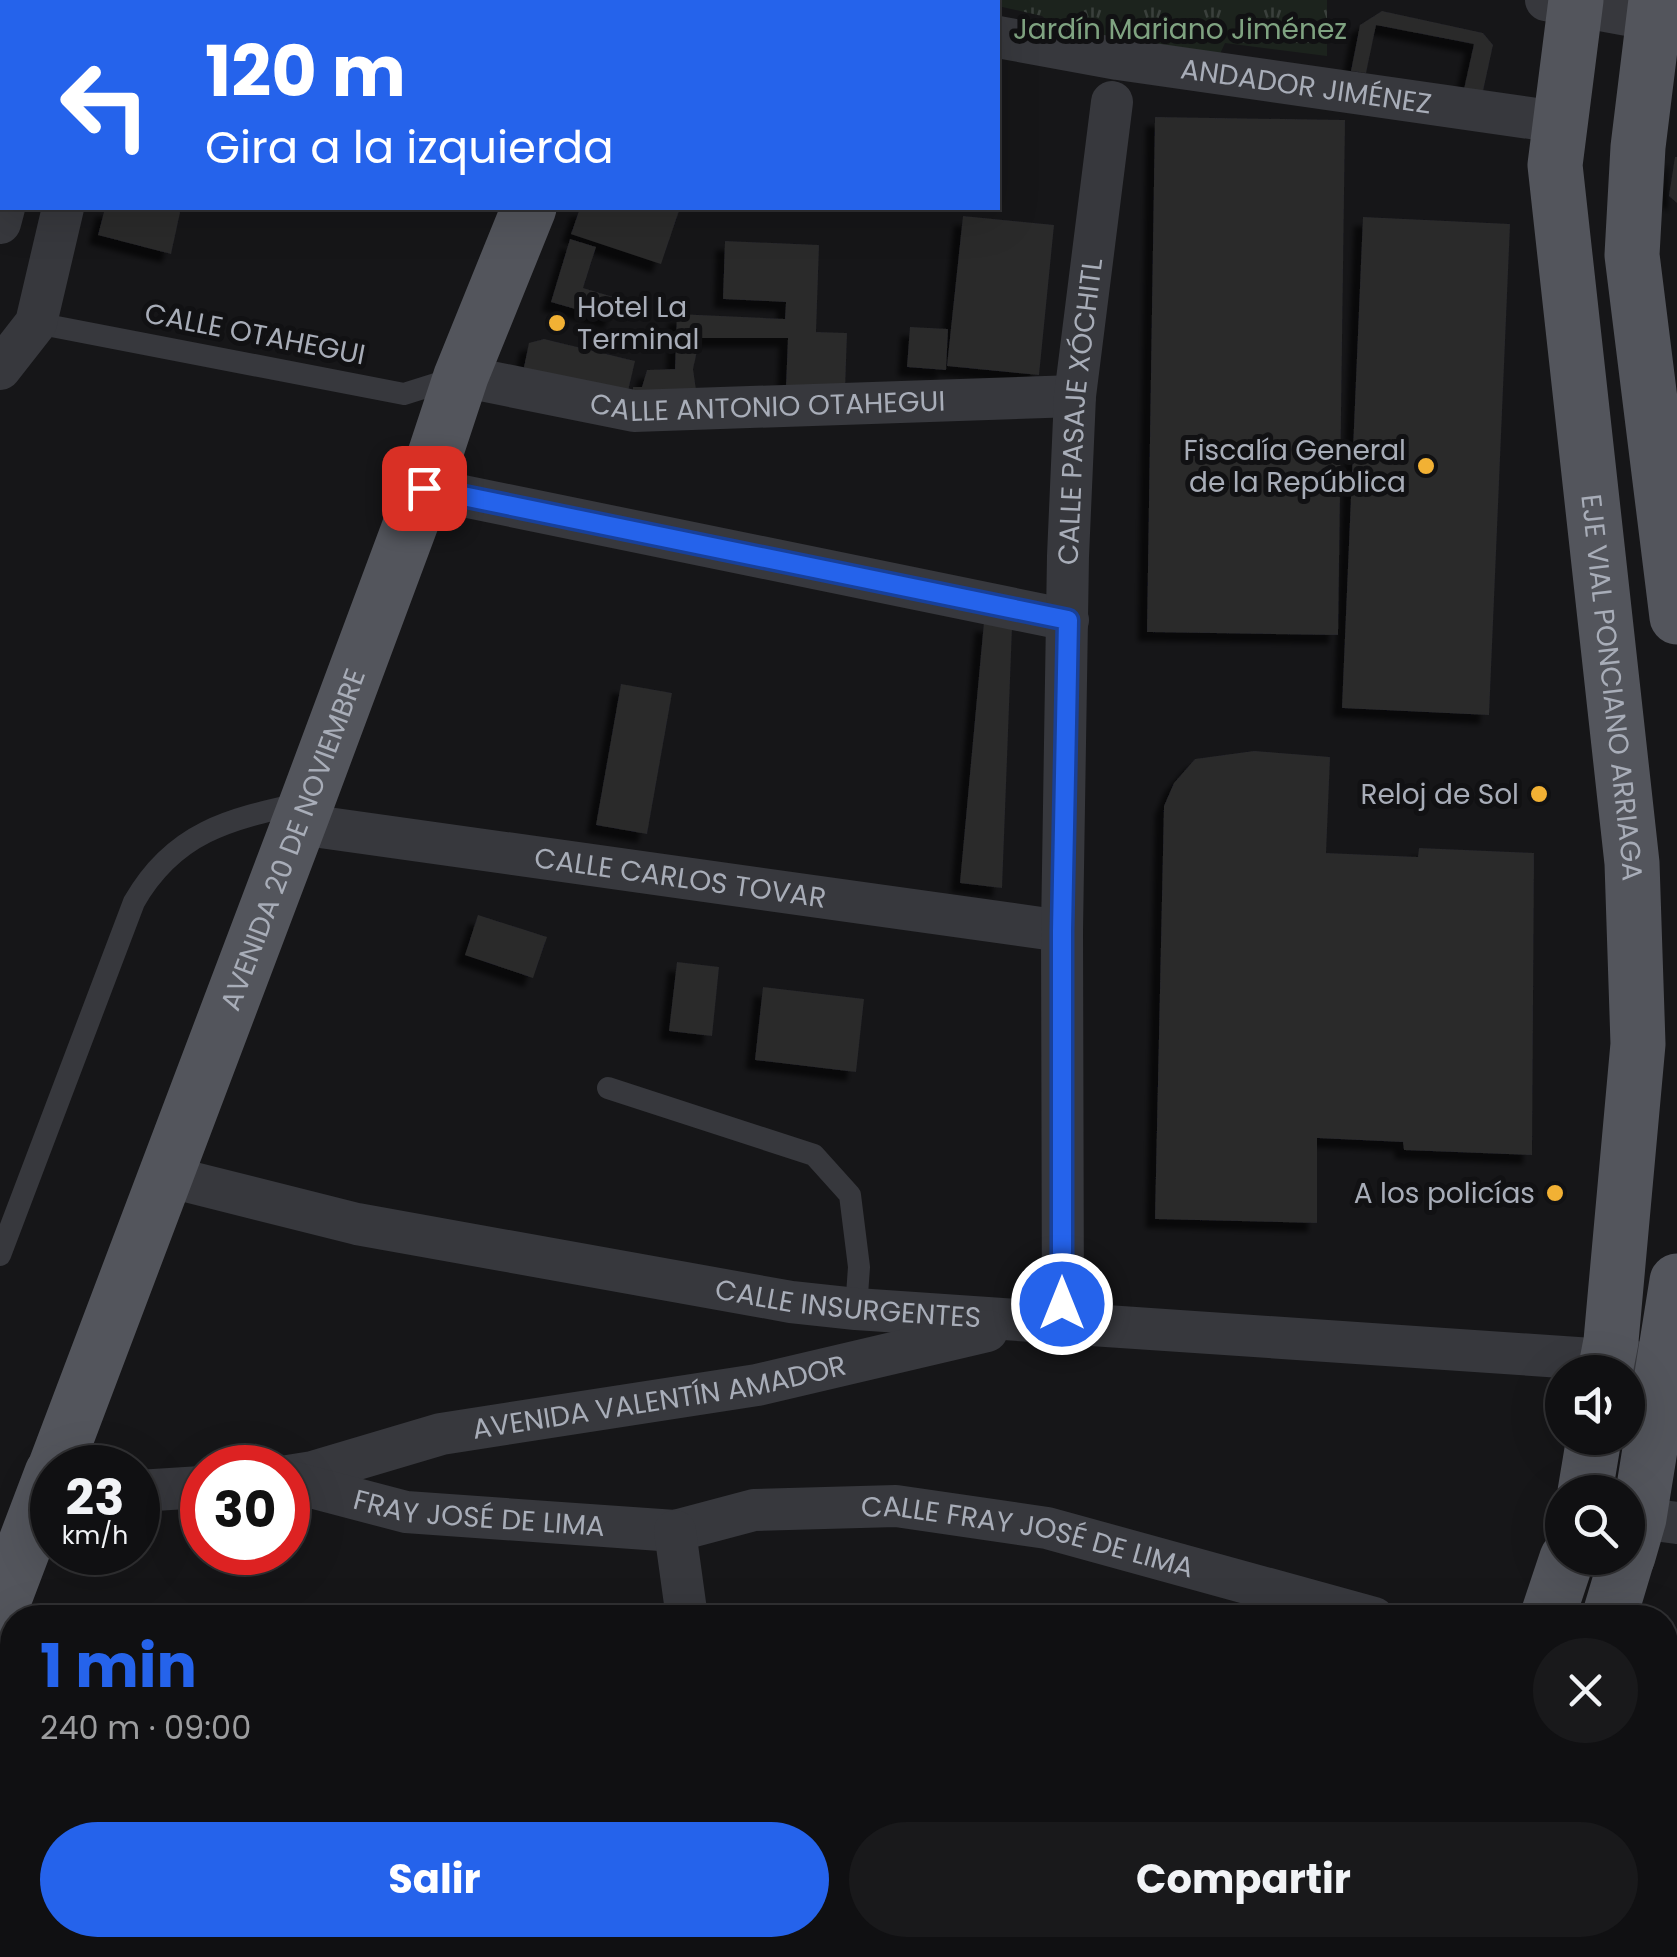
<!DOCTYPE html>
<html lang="es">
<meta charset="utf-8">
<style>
body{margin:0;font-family:Poppins,sans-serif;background:#19191b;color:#f1f3f6;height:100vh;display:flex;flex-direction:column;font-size:38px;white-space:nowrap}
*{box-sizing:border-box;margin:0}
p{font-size:32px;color:#9c9d9f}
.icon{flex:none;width:55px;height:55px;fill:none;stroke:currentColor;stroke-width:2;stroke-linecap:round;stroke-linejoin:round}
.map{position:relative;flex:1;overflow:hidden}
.details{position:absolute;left:0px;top:1605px;width:1678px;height:352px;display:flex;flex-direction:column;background:#101012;border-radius:40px 40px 0 0;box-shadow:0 10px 40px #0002,0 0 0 2px #303032}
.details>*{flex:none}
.top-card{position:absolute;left:0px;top:0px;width:1000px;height:210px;box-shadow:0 10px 40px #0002,0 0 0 2px #303032;background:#2563eb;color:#fff;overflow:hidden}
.fabs{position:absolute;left:1545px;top:1355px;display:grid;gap:20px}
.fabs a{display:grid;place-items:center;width:100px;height:100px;border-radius:50%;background:#101012;box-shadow:0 10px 40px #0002,0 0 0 2px #303032;font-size:50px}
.speed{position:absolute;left:30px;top:1445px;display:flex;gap:20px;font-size:50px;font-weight:700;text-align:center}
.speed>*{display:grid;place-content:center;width:130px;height:130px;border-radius:50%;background:#101012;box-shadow:0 10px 40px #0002,0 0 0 2px #303032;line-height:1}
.speed small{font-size:25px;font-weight:400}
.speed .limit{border:15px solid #d22;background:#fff;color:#111}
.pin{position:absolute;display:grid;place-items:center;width:85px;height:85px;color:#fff;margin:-42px;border-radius:20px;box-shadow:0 5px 15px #0006}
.me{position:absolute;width:110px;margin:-55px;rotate:0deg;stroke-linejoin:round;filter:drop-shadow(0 0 8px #0008)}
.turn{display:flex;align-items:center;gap:35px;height:210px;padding:0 40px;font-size:45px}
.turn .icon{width:130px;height:130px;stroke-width:2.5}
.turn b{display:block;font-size:70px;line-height:85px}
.round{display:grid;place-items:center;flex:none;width:105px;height:105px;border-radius:52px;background:#19191b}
.head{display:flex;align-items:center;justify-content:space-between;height:170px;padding:0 40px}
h1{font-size:60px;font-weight:700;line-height:75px;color:#2563eb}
.cta{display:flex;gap:20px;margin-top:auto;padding:20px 40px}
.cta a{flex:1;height:115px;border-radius:60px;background:#2563eb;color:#fff;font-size:40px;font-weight:700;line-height:115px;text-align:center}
.cta a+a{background:#19191b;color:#f1f3f6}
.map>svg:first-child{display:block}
.park{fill:url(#park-tufts)}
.building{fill:#29292c;filter:url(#shadow)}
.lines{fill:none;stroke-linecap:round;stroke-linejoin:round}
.lane{stroke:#37383d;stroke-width:22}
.street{stroke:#37383d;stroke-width:42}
.secondary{stroke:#45474d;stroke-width:55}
.primary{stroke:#53555c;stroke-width:55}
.route-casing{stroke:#184099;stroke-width:25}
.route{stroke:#2563eb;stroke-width:18}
.poi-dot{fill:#f2b134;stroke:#111113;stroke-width:4}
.labels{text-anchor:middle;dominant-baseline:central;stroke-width:10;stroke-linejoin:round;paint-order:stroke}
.park-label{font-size:28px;fill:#7fa381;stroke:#111113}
.street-label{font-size:28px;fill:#a8adb8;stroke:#111113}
.poi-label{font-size:28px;fill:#a8adb8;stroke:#111113;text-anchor:end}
</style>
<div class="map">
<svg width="1677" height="1957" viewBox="0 0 1677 1957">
<defs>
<pattern id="park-tufts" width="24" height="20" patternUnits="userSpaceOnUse" patternTransform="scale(2.5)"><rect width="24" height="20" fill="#1c231d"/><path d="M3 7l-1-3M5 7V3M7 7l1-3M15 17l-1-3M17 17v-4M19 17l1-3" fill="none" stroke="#3a403c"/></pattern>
<filter id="shadow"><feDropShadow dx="-9" dy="9" stdDeviation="2.5" flood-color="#0009"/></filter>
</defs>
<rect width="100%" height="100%" fill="#161618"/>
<path class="park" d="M968,0H1327V56L1225,43L1219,56L1060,32L1042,16L998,6V2Z"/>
<g class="building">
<path d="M1382,11L1483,33L1493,45L1483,91L1464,89L1474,44L1376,25L1366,73L1351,71L1360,25Z"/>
<path d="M1155,117L1345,120L1338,635L1147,632Z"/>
<path d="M1675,157H1677V203L1669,196Z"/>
<path d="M105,208H181L171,254L98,235Z"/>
<path d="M580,208H680L661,264L571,234Z"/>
<path d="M963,216L1054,225L1039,375L947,366Z"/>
<path d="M1363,217L1510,224L1489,715L1342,708Z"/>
<path d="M570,239L596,247L583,288L620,299L613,320L551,302Z"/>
<path d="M725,241L819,245L816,332L847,333L845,390L786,387L788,338H700L693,369L697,397H633V387H642L647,370L675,369L677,314L785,319L786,302L723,299Z"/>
<path d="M910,327L948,329L946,370L907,367Z"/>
<path d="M544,339L635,361L625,404L533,382L524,367L529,343Z"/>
<path d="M984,622L1012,627L1002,888L960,883Z"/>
<path d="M621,684L672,693L647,834L596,825Z"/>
<path d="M1254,751L1330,757L1326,853L1418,857L1419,848L1534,853L1532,1155L1404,1150L1403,1142L1317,1138V1223L1155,1219L1164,806L1174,783L1195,759Z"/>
<path d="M478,915L547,937L533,978L465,955Z"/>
<path d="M677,962L719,967L712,1036L669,1031Z"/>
<path d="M763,987L864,999L856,1072L755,1060Z"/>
</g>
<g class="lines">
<g class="lane">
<path d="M36,323L404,394L458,377"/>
<path d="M608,1088L814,1155L850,1195L859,1267L856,1309"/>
<path d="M0,1255L134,902C174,832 229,819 303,803"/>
</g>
<g class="street">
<path d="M791,0L805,2"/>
<path d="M1546,0L1677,24"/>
<path d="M55,2L56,0"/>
<path d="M112,2L113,0"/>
<path id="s1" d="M998,37L1118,59L1558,122"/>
<path d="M0,223L4,208"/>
<path d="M0,369L36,323L63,208"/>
<path id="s2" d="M461,376L634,411L1075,396"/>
<path d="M424,488L1068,620"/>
<path id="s3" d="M299,824L1062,931"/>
<path id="s4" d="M166,1176L357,1224L791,1302L856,1309L1636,1362"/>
<path id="s5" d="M1063,1323L1062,931L1068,556L1075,396L1112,102"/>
<path id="s6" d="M288,1476L313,1472L441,1434L757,1385L987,1331"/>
<path id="s7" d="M288,1481L406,1512L675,1531L754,1510L896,1506L1047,1528L1374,1618"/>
<path d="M138,1491L202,1487"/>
<path d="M1639,1518L1677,1523"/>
<path d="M675,1531L687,1618"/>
<path d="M1665,1847L1677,1852"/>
<path d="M436,1957L445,1945"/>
<path d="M1103,1957L1108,1945"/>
</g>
<g class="secondary">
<path d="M0,1936H12"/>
<path d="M265,1945L403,1957"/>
</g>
<g class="primary">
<path id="s8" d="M1576,0L1555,165L1632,863L1638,1044L1611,1341L1605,1372"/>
<path d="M1656,0L1638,147L1632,255L1677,617"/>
<path d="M612,2L613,0"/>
<path id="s9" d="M55,1468L307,802L424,488L461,376L529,208"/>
<path d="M1585,1492L1594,1438"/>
<path d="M1628,1556L1639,1518L1677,1281"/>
<path d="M0,1610L52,1473"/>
<path d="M1547,1618L1567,1558"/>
<path d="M1609,1618L1627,1558"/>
<path d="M1435,1957L1439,1945"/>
<path d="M1503,1957L1508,1945"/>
</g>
</g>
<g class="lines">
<g class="route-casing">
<path id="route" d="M424,488L1068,620L1062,931V1304"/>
</g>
<use href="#route" class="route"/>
</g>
<g class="poi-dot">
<circle cx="557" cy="323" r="10"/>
<circle cx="1426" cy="466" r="10"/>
<circle cx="1539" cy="794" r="10"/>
<circle cx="1555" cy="1193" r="10"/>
</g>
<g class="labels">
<g class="park-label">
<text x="1180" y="29">Jardín Mariano Jiménez</text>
</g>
<g class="street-label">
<text stroke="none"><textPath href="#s1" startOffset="312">ANDADOR JIMÉNEZ</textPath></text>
<text transform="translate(255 334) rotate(11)">CALLE OTAHEGUI</text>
<text stroke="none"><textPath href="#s2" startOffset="310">CALLE ANTONIO OTAHEGUI</textPath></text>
<text stroke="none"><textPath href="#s5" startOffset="912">CALLE PASAJE XÓCHITL</textPath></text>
<text stroke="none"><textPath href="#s8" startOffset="692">EJE VIAL PONCIANO ARRIAGA</textPath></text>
<text stroke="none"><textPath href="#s9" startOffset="672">AVENIDA 20 DE NOVIEMBRE</textPath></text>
<text stroke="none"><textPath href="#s3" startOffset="385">CALLE CARLOS TOVAR</textPath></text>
<text stroke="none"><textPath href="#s4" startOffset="695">CALLE INSURGENTES</textPath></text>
<text stroke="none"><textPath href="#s6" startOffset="380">AVENIDA VALENTÍN AMADOR</textPath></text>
<text stroke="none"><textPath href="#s7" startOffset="195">FRAY JOSÉ DE LIMA</textPath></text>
<text stroke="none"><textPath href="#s7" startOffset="750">CALLE FRAY JOSÉ DE LIMA</textPath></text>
</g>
<g class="poi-label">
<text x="577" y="307" text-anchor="start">Hotel La<tspan x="577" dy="32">Terminal</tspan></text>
<text x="1406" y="450">Fiscalía General<tspan x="1406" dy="32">de la República</tspan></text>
<text x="1519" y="794">Reloj de Sol</text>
<text x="1535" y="1193">A los policías</text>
</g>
</g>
</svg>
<div class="fabs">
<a><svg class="icon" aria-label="sound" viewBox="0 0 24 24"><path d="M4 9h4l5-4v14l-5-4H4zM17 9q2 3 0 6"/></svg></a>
<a><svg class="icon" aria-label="search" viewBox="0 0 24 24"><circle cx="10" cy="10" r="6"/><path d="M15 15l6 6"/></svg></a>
</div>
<div class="speed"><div>23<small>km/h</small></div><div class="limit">30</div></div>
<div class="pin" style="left:424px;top:488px;background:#d93025"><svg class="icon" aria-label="arrive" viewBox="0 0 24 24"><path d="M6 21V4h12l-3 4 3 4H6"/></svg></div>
<svg class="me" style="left:1062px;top:1304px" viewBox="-20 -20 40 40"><circle r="17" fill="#2563eb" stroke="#fff" stroke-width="3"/><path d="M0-11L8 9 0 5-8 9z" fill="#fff"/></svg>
<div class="top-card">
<div class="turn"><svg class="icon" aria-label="left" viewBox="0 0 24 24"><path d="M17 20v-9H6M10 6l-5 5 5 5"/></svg><div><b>120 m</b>Gira a la izquierda</div></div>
</div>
<section class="details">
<div class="head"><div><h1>1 min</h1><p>240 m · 09:00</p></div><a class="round"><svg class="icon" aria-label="close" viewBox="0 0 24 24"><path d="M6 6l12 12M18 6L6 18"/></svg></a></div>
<div class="cta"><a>Salir</a><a>Compartir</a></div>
</section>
</div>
